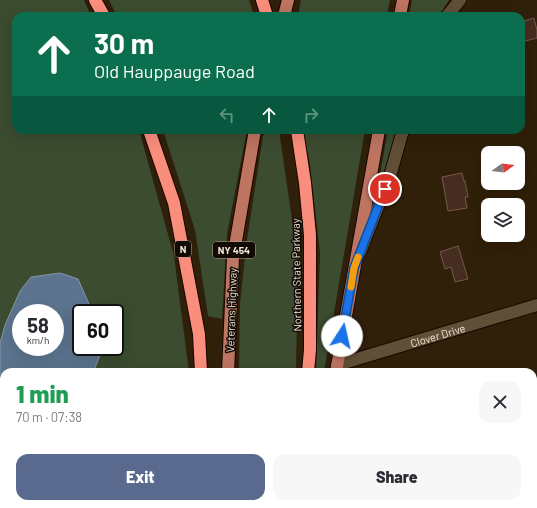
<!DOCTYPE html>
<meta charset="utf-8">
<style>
body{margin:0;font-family:Barlow,sans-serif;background:#f7f7f7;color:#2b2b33;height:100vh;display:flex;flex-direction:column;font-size:15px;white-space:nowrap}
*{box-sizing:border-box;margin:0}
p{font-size:13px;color:#7c7c81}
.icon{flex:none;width:22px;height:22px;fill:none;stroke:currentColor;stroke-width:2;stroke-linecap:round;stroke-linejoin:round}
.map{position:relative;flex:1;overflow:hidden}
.side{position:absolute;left:0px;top:368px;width:537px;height:140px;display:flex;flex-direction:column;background:#fff;border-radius:12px 12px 0 0;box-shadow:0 4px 16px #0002}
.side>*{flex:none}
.banner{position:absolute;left:12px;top:12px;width:513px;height:122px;border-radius:12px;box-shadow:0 4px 16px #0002;background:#0b6e4f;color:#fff;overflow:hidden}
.needle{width:26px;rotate:76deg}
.buttons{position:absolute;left:481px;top:146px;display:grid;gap:8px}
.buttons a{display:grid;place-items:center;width:44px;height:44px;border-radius:8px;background:#fff;box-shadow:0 4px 16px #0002;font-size:20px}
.speed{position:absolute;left:12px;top:304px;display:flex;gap:8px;font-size:20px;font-weight:700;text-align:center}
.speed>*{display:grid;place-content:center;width:52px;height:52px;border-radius:50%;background:#fff;box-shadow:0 4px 16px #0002;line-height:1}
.speed small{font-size:10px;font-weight:400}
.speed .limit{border:2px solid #111;border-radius:6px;background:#fff;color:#111}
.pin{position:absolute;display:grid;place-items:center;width:34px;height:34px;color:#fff;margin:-17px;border:2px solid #fff;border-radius:50%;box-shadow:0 1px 4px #0007}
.me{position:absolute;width:44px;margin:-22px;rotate:10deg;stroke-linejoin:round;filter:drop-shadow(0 0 3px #0008)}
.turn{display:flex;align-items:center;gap:14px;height:84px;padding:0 16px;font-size:18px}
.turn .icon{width:52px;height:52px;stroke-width:2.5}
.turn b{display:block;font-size:28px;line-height:34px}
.lanes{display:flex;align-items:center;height:38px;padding:0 16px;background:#0003;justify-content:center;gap:20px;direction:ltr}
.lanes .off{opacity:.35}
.round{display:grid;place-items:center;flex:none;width:42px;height:42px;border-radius:12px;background:#f7f7f7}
.summary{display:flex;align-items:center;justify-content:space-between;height:68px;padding:0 16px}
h1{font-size:24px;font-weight:800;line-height:30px;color:#1e9e55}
.cta{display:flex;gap:8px;margin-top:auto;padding:8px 16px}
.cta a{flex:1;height:46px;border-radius:12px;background:#5a6a8e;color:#fff;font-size:16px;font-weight:800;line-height:46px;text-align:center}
.cta a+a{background:#f7f7f7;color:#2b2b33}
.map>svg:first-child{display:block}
.green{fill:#3b4c30}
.water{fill:#5c748f;stroke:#8896a5;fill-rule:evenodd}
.building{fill:#462d21;stroke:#75594b}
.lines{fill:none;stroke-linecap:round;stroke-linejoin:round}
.minor-casing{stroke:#180800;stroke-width:14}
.major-casing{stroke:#180800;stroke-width:14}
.highway-casing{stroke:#180800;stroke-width:14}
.minor{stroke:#614e37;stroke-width:12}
.major{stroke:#bd7461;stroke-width:12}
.highway{stroke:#fa8e7d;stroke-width:12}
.route-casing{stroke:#114b97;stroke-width:10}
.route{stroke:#1a73e8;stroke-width:7}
.slow{stroke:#f59e0b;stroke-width:7}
.labels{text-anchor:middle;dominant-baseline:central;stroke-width:3;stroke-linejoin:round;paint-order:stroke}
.shield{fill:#120b04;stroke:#ada398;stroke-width:1}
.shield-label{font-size:10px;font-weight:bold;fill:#f0e4d7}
.street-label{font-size:11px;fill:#f0e4d7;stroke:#120b04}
</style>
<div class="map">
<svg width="537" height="508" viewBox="0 0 537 508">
<rect width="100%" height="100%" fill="#301f09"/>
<g class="green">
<path d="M0,0H84L91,16H16V130H139L174,256L189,372H95V368L102,350V347H115V313H93L78,279L31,277L20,291L5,325L0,343Z"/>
<path d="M109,0H249L254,16H117Z"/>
<path d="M301,0H390L387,16H298Z"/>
<path d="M412,0H449L439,16H409Z"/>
<path d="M163,130H247L227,234L222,319L208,316L195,230Z"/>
<path d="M269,130H279L298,261L296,372H239L240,304L246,246L263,136Z"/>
<path d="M303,130H365L324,372H316L320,253L310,165Z"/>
<path d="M388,130H398L384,175L380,174Z"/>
<path d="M0,428L4,433V476L0,473Z"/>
<path d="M33,504H199V508H37Z"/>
<path d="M237,504H283L282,508H237Z"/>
</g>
<path class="water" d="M60,273L78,279L93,313H81V347H102V350L95,368V372H4V433L0,428V343L5,325L20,291L31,277ZM21,313H55V347H21Z"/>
<g class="building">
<path d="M534,18L537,30V38L521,42V22Z"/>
<path d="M462,173L464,181H465L468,197H465L467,208L448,211L442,177Z"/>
<path d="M458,246L468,279L455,282L451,267L445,269L440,252Z"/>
<path d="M536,409L537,411V429L533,430V410Z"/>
</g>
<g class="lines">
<g class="minor-casing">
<g id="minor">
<path d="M447,16L460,0"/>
<path d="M360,252L390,176L403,130"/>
<path id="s1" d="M337,365L537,305"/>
<path d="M0,482L4,484"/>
<path d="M25,504L29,508"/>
</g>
</g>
<g class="major-casing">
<g id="major">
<path d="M284,16L288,0"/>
<path d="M400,16L403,0"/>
<path d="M228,372L233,258L255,130"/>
<path d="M336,372L379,130"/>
<path d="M225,504V508"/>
<path d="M315,508L316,504"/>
</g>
</g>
<g class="highway-casing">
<g id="highway">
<path d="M95,0L104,16"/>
<path d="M262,0L267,16"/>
<path d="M149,130L174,203L199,334L201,372"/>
<path d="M297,130L305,183L310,235V350L308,372"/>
<path d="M209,504V508"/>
<path d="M293,508V504"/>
</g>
</g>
<use href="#minor" class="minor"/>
<use href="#major" class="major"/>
<use href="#highway" class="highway"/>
</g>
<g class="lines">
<g class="route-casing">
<path id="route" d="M342,336L354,268L385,189"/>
</g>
<use href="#route" class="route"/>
<path class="slow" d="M351,287L354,268L358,257"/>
</g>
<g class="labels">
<g class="shield">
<rect x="175" y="241" width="16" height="16" rx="3"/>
<rect x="213" y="242" width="42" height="16" rx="3"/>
</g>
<g class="shield-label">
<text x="183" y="249">N</text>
<text x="234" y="250">NY 454</text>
</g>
<g class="street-label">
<text transform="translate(296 275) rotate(-91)">Northern State Parkway</text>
<text transform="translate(231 310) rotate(-88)">Veterans Highway</text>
<text stroke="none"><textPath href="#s1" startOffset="105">Clover Drive</textPath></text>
</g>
</g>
</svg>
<div class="buttons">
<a><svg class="needle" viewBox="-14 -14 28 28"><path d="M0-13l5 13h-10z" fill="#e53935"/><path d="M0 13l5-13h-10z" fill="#7c7c81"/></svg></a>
<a><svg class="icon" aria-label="layers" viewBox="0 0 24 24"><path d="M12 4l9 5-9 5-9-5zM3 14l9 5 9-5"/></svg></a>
</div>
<div class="speed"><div>58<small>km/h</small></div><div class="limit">60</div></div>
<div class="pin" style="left:385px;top:189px;background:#d93025"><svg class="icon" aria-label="arrive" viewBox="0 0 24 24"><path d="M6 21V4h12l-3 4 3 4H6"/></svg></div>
<svg class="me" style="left:342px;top:336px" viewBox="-20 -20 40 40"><circle r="19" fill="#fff"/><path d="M0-13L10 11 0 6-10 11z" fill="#1a73e8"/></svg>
<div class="banner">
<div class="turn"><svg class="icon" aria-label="ahead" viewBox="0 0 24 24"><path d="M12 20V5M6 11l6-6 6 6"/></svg><div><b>30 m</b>Old Hauppauge Road</div></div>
<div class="lanes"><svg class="icon off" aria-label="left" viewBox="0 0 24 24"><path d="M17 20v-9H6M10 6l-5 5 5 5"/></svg><svg class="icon" aria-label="ahead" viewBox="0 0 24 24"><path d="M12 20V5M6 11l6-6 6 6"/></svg><svg class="icon off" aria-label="right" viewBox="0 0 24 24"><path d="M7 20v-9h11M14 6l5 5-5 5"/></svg></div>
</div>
<section class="side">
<div class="summary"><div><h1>1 min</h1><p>70 m · 07:38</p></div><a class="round"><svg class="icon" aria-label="close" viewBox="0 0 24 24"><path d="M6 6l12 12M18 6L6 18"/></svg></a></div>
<div class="cta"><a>Exit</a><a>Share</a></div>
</section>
</div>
